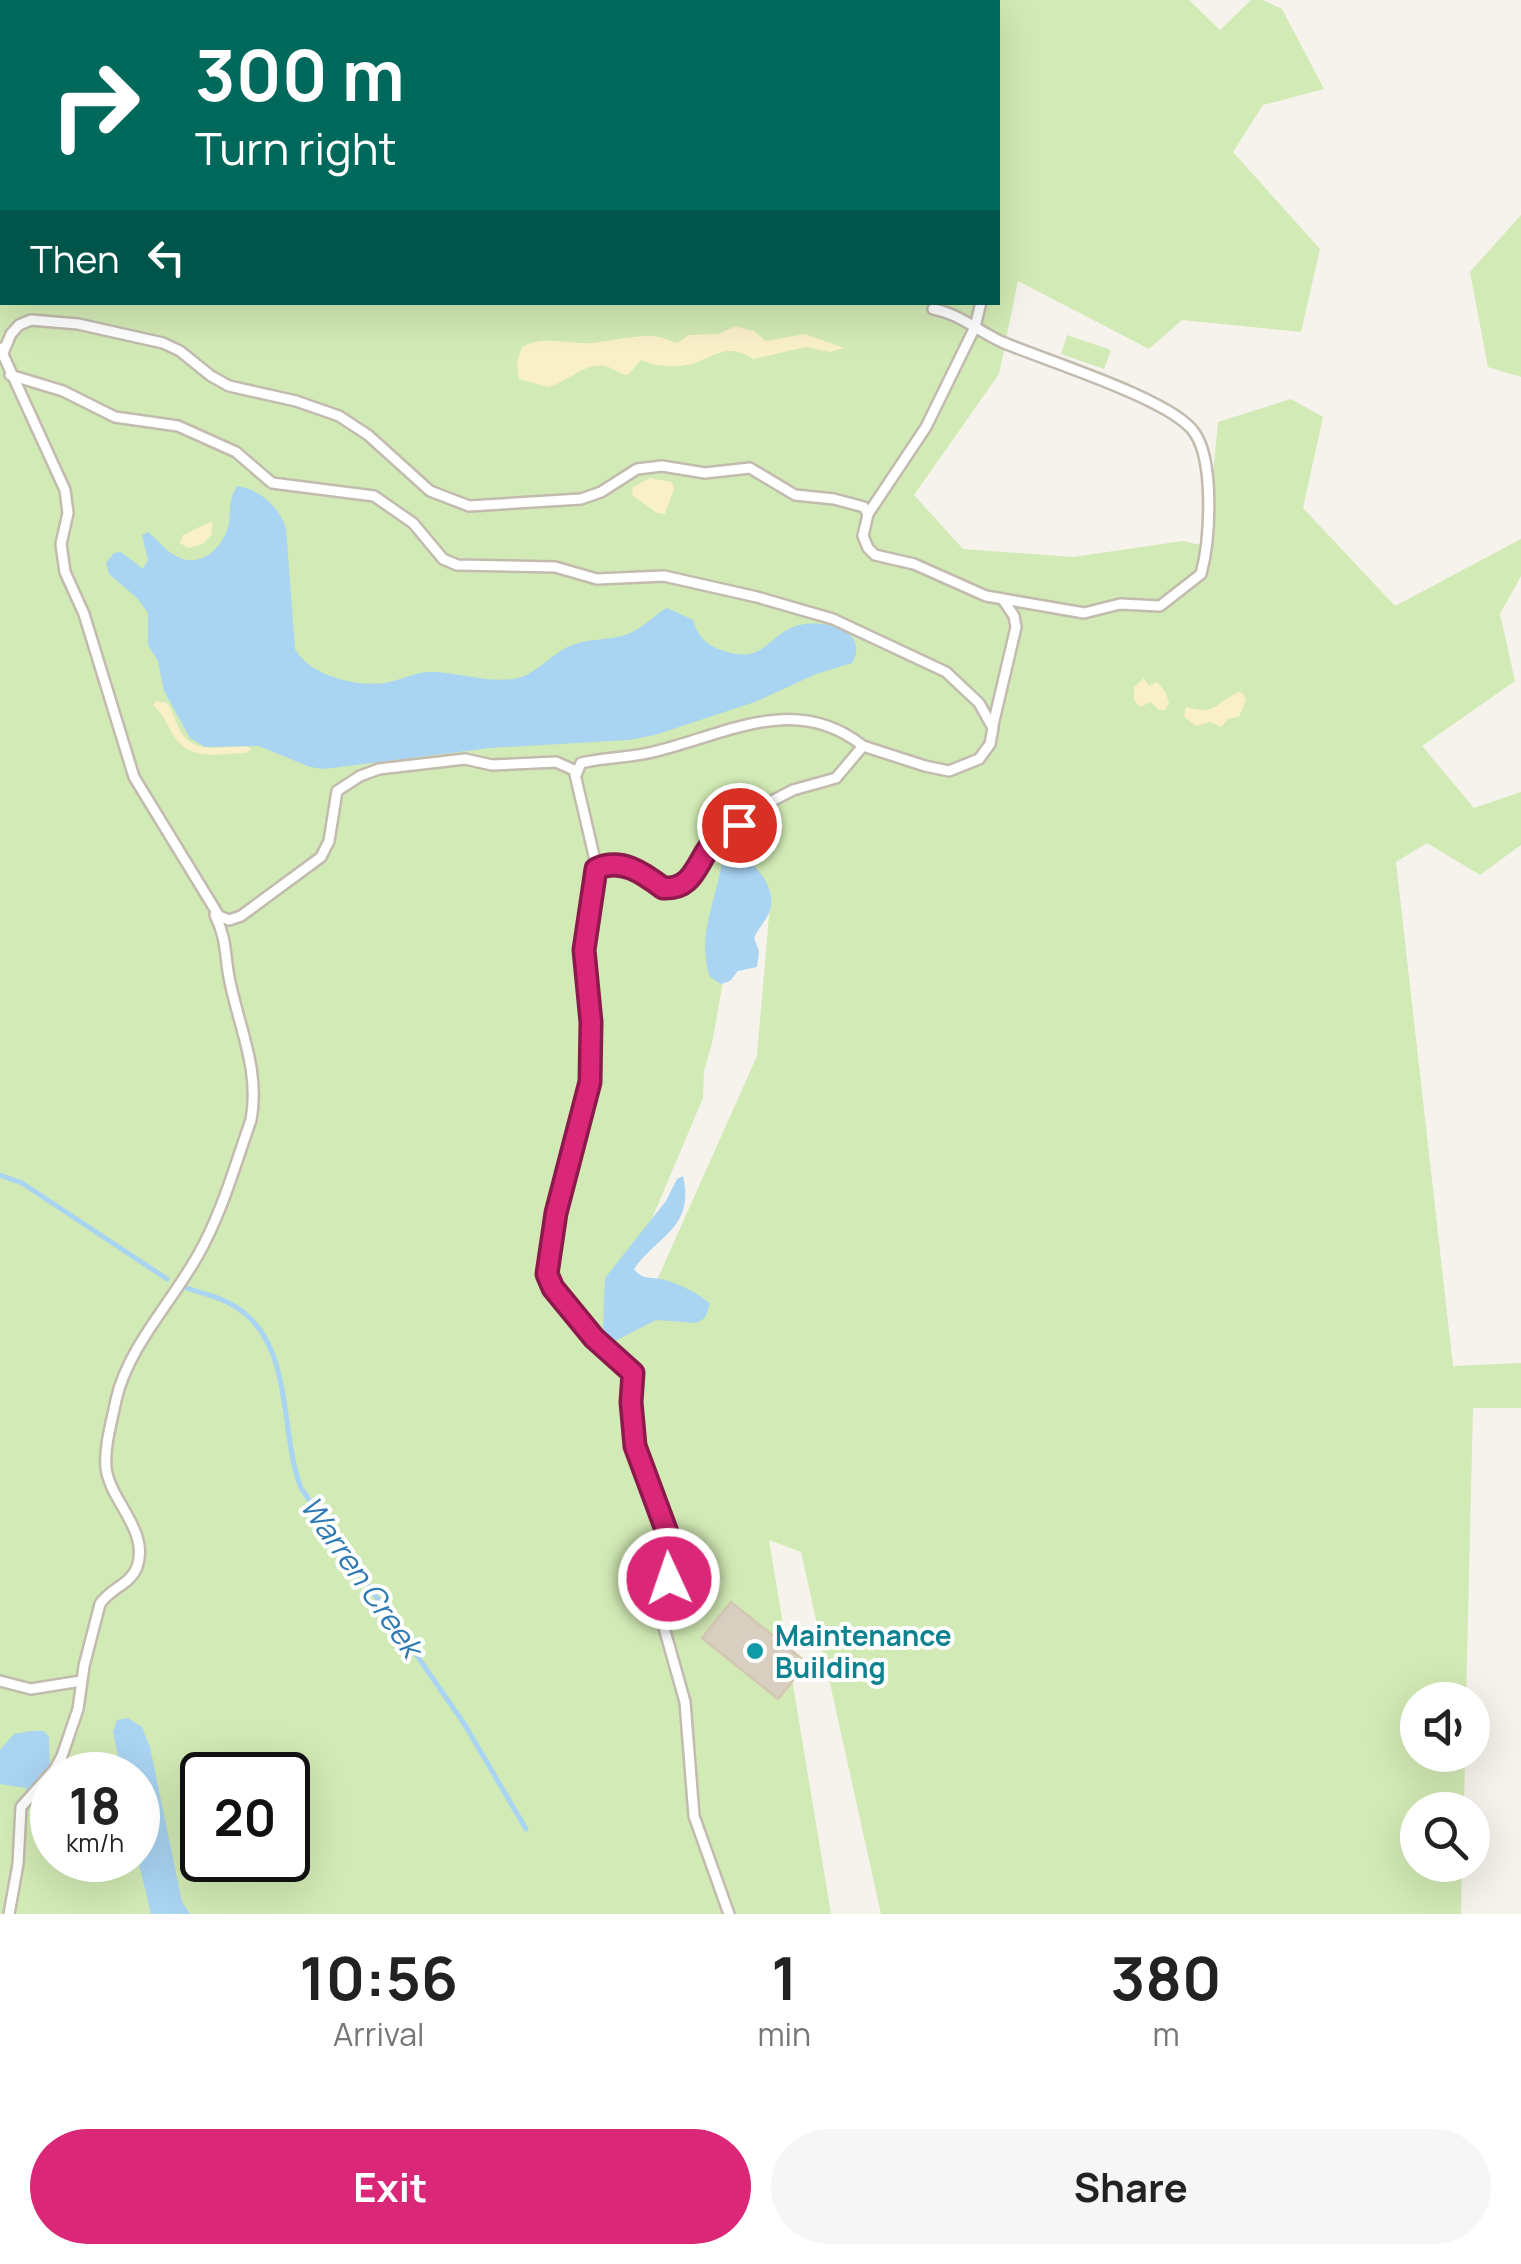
<!DOCTYPE html>
<style>
body{margin:0;font-family:Manrope,sans-serif;background:#f6f6f6;color:#222;height:100vh;display:flex;flex-direction:column;font-size:38px;white-space:nowrap}
*{box-sizing:border-box;margin:0}
p{font-size:32px;color:#767676}
.icon{flex:none;width:55px;height:55px;fill:none;stroke:currentColor;stroke-width:2;stroke-linecap:round;stroke-linejoin:round}
.map{position:relative;height:1914px;overflow:hidden}
.details{display:flex;flex-direction:column;background:#fff;flex:1}
.details>*{flex:none}
.top-card{position:absolute;left:0px;top:0px;width:1000px;height:305px;box-shadow:0 10px 40px #0002;background:#00695c;color:#fff;overflow:hidden}
.buttons{position:absolute;left:1400px;top:1682px;display:grid;gap:20px}
.buttons a{display:grid;place-items:center;width:90px;height:90px;border-radius:50%;background:#fff;box-shadow:0 10px 40px #0002;font-size:50px}
.speed{position:absolute;left:30px;top:1752px;display:flex;gap:20px;font-size:50px;font-weight:700;text-align:center}
.speed>*{display:grid;place-content:center;width:130px;height:130px;border-radius:50%;background:#fff;box-shadow:0 10px 40px #0002;line-height:1}
.speed small{font-size:25px;font-weight:400}
.speed .limit{border:5px solid #111;border-radius:15px;background:#fff;color:#111}
.pin{position:absolute;display:grid;place-items:center;width:85px;height:85px;color:#fff;margin:-42px;border:5px solid #fff;border-radius:50%;box-shadow:0 2px 10px #0007}
.me{position:absolute;width:110px;margin:-55px;rotate:357deg;stroke-linejoin:round;filter:drop-shadow(0 0 8px #0008)}
.turn{display:flex;align-items:center;gap:35px;height:210px;padding:0 30px;font-size:45px}
.turn .icon{width:130px;height:130px;stroke-width:2.5}
.turn b{display:block;font-size:70px;line-height:85px}
.then{display:flex;align-items:center;height:95px;padding:0 30px;background:#0003;gap:20px;font-size:38px}
.eta{display:flex;justify-content:space-evenly;align-items:center;height:170px;text-align:center}
.eta b{font-size:60px;font-weight:700;line-height:70px}
.primary-button{display:flex;gap:20px;margin-top:auto;padding:20px 30px}
.primary-button a{flex:1;height:115px;border-radius:60px;background:#db2777;color:#fff;font-size:40px;font-weight:700;line-height:115px;text-align:center}
.primary-button a+a{background:#f6f6f6;color:#222}
.map>svg:first-child{display:block}
.green{fill:#d2eab5;fill-rule:evenodd}
.sand{fill:#f9efc9}
.water{fill:#a9d4f2}
.lines{fill:none;stroke-linecap:round;stroke-linejoin:round}
.stream{stroke:#a9d4f2;stroke-width:5}
.building{fill:#d8cfc1;stroke:#d3c7b4;stroke-width:2.5}
.service-casing{stroke:#c2bbae;stroke-width:14}
.service{stroke:#fff;stroke-width:9}
.route-casing{stroke:#8e194d;stroke-width:25}
.route{stroke:#db2777;stroke-width:18}
.culture-dot{fill:#0f9aa8;stroke:#fff;stroke-width:4}
.labels{text-anchor:middle;dominant-baseline:central;stroke-width:8;stroke-linejoin:round;paint-order:stroke}
.culture-label{font-size:28px;font-weight:bold;fill:#0d838f;stroke:#fff;text-anchor:start}
.water-label{font-size:30px;font-style:italic;fill:#2e7ab2;stroke:#fff}
</style>
<div class="map">
<svg width="1521" height="1914" viewBox="0 0 1521 1914">
<rect width="100%" height="100%" fill="#f6f3ec"/>
<g class="green">
<path d="M0,0H1189L1220,30L1251,0H1263L1282,9L1324,89L1263,105L1233,152L1320,249L1301,332L1182,320L1149,349L1018,281L999,374L914,495L963,549L1073,557L1183,541L1206,546L1218,422L1291,399L1323,417L1303,508L1395,606L1521,539V576L1500,614L1515,681L1422,746L1474,808L1521,792V845L1480,875L1427,843L1396,862L1453,1366L1521,1363V1408H1473L1466,1700H1418V1755H1465L1464,1810H1418V1865H1462L1461,1914H881L801,1552L769,1540L831,1914H0ZM2,2H998V302H2ZM767,886L771,892L757,1056L657,1280L618,1299L703,1098L704,1071L712,1043L739,893ZM52,1775H138V1860H52ZM202,1775H288V1860H202Z"/>
<path d="M1521,215V377L1488,367L1470,272Z"/>
<path d="M1067,335L1111,350L1104,369L1061,354Z"/>
</g>
<g class="sand">
<path d="M735,326L754,331L766,341L805,334L844,348L830,352L806,347L753,359C721,338 710,365 679,366C664,367 653,365 641,360L628,375C618,374 613,367 604,366C586,362 566,383 548,387L519,379L517,362L522,347C546,334 567,345 592,343C613,341 643,332 663,338C668,339 672,342 678,343L688,335L719,334Z"/>
<path d="M650,478L672,482L674,489L665,514L657,513L632,495L633,487Z"/>
<path d="M212,521V534L203,544L188,548L180,543L183,535Z"/>
<path d="M1144,678L1149,686L1157,682L1166,693L1169,703L1165,710H1158L1151,702L1140,707L1134,700V687Z"/>
<path d="M1239,692L1243,693L1246,700L1239,717L1228,719L1221,727L1210,722L1196,726L1184,717L1186,707C1216,716 1214,703 1239,692Z"/>
<path d="M157,701L167,703C174,713 176,724 182,734C197,755 225,746 247,746L251,749L246,753C221,753 194,762 176,739C167,727 165,715 153,705Z"/>
</g>
<g class="water">
<path d="M115,0H293L282,2Z"/>
<path d="M237,486C260,489 279,507 286,528L295,649C309,676 361,689 390,682C405,678 418,671 434,672C461,673 491,684 518,678C539,672 551,654 570,646C586,639 605,640 622,636C641,631 651,617 667,608L693,620C698,637 707,646 724,651C765,665 767,634 799,625C823,619 871,630 852,663L816,674L755,702L655,735L629,740L490,748L324,769L310,767L259,746L205,747L190,738L164,691L158,661L148,645V613L137,598L109,574L106,563L114,553L121,552L143,569L148,560L142,535L148,532C158,540 165,551 178,557C201,569 225,546 229,523C231,508 228,501 237,486Z"/>
<path d="M726,839C744,855 779,883 770,910C767,920 758,928 754,938L759,951L757,967L738,971L730,981L721,984L710,977C695,933 720,895 723,852L718,844Z"/>
<path d="M683,1176C695,1228 658,1235 634,1269C643,1281 651,1276 665,1280C677,1283 702,1295 710,1304L705,1318L696,1323L656,1320L613,1342L603,1329L605,1278L666,1201L677,1179Z"/>
<path d="M128,1718L142,1727L150,1747L182,1902L190,1914H151L138,1860V1775H122L113,1732L117,1720Z"/>
<path d="M31,1731H44L49,1737L51,1809L46,1816L38,1811L26,1788L0,1784V1750L14,1734Z"/>
</g>
<g class="lines">
<g class="stream">
<path d="M0,1175L22,1183L167,1279"/>
<path d="M183,1287C198,1292 213,1295 227,1302C296,1335 278,1429 301,1488L465,1725L526,1829"/>
</g>
</g>
<path class="building" d="M731,1602L807,1663L778,1699L702,1638Z"/>
<g class="lines">
<g class="service-casing">
<g id="service">
<path d="M75,0L76,2"/>
<path d="M934,0V2"/>
<path d="M500,2L508,0"/>
<path d="M0,282L2,277"/>
<path d="M933,309C960,314 978,331 1002,342C1044,360 1171,399 1194,432C1215,461 1210,541 1201,574L1160,606L1120,604L1084,613L986,596L914,564L875,555L868,548L863,536L868,514L926,427L975,327L981,302"/>
<path d="M0,348L65,490L68,513L61,544L65,572L84,614L134,777L219,916L229,920L241,916L321,857L329,841L337,791L360,776L379,769L465,759L492,765L556,762L574,770L595,860L596,881L584,950L591,1021V1071L557,1213L547,1274L553,1289L594,1338L633,1373L631,1402L635,1446L669,1543V1579L663,1624L685,1702L694,1816L729,1914"/>
<path d="M3,353L11,334L19,325L31,320L78,324L163,343L180,351L211,376L229,386L296,401L339,416L368,435L430,491L469,506L581,499L601,492L637,469L662,466L705,473L750,468L795,495L834,499L864,507L868,514"/>
<path d="M10,375L63,391L115,417L178,426L236,452L272,483L374,496L413,523L443,559L457,565L555,567L597,579L664,576L757,597L833,619L946,672L979,703L993,728L990,744L979,759L949,771L925,766L863,746L836,778L793,790L768,803L751,818L717,838L686,883L679,887L663,888C643,873 621,857 596,869"/>
<path d="M993,725L1016,627L1014,616L1004,601"/>
<path d="M576,775L581,763C606,757 632,758 657,751C729,733 796,693 863,746"/>
<path d="M0,1681L31,1689L81,1681"/>
<path d="M9,1914L18,1864L21,1807L55,1769L62,1756L78,1709L84,1666L100,1604C110,1588 130,1585 137,1567C150,1531 110,1501 106,1468C104,1446 112,1421 116,1400C128,1347 172,1302 198,1255C222,1213 235,1165 251,1120C260,1071 240,1030 230,982C224,955 228,942 215,915"/>
</g>
</g>
<use href="#service" class="service"/>
</g>
<g class="lines">
<g class="route-casing">
<path id="route" d="M669,1579L668,1535L635,1446L631,1402L633,1373L594,1338L553,1288L547,1274L556,1213L590,1082L591,1022L584,950L596,869C621,857 643,873 663,888C693,890 696,864 711,845C718,835 728,830 739,825"/>
</g>
<use href="#route" class="route"/>
</g>
<circle class="culture-dot" cx="755" cy="1651" r="10"/>
<g class="labels">
<g class="culture-label">
<text x="775" y="1635">Maintenance<tspan x="775" dy="32">Building</tspan></text>
</g>
<g class="water-label">
<text transform="translate(362 1576) rotate(55)">Warren Creek</text>
</g>
</g>
</svg>
<div class="buttons">
<a><svg class="icon" aria-label="sound" viewBox="0 0 24 24"><path d="M4 9h4l5-4v14l-5-4H4zM17 9q2 3 0 6"/></svg></a>
<a><svg class="icon" aria-label="search" viewBox="0 0 24 24"><circle cx="10" cy="10" r="6"/><path d="M15 15l6 6"/></svg></a>
</div>
<div class="speed"><div>18<small>km/h</small></div><div class="limit">20</div></div>
<div class="pin" style="left:739px;top:825px;background:#d93025"><svg class="icon" aria-label="arrive" viewBox="0 0 24 24"><path d="M6 21V4h12l-3 4 3 4H6"/></svg></div>
<svg class="me" style="left:669px;top:1579px" viewBox="-20 -20 40 40"><circle r="17" fill="#db2777" stroke="#fff" stroke-width="3"/><path d="M0-11L8 9 0 5-8 9z" fill="#fff"/></svg>
<div class="top-card">
<div class="turn"><svg class="icon" aria-label="right" viewBox="0 0 24 24"><path d="M7 20v-9h11M14 6l5 5-5 5"/></svg><div><b>300 m</b>Turn right</div></div>
<div class="then">Then<svg class="icon" aria-label="left" viewBox="0 0 24 24"><path d="M17 20v-9H6M10 6l-5 5 5 5"/></svg></div>
</div>
</div>
<section class="details">
<div class="eta">
<div><b>10:56</b><p>Arrival</p></div>
<div><b>1</b><p>min</p></div>
<div><b>380</b><p>m</p></div>
</div>
<div class="primary-button"><a>Exit</a><a>Share</a></div>
</section>
